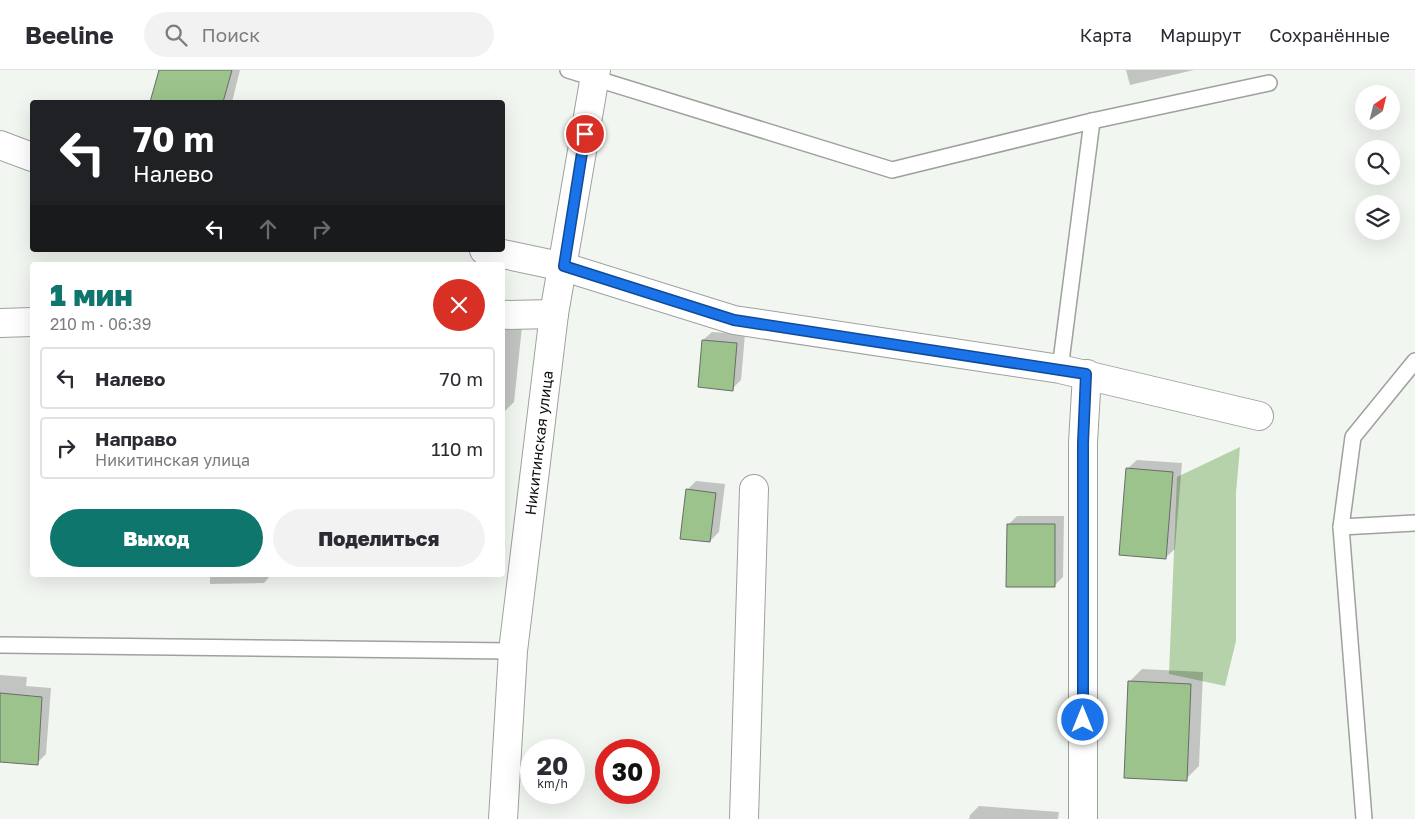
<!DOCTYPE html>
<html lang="ru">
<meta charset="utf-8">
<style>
body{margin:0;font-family:"Golos Text",sans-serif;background:#f2f2f3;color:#2b2b33;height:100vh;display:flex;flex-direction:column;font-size:19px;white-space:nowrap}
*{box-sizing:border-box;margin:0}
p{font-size:16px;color:#7c7c81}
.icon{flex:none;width:28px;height:28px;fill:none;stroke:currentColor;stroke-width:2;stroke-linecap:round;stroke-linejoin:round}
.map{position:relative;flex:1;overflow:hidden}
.drawer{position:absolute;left:30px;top:192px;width:475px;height:315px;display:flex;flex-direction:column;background:#fff;border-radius:5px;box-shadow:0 5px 20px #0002}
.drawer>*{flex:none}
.guide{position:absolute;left:30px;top:30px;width:475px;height:152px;border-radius:5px;box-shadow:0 5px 20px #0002;background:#202124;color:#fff;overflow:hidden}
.needle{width:32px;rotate:35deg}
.fabs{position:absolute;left:1355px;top:15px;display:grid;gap:10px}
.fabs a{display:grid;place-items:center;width:45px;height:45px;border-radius:50%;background:#fff;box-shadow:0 5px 20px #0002;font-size:25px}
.speed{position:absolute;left:520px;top:669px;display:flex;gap:10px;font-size:25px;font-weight:700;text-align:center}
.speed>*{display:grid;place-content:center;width:65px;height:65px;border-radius:50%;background:#fff;box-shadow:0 5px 20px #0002;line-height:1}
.speed small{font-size:12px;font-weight:400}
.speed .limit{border:8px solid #d22;background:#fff;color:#111}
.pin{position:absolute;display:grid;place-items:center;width:42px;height:42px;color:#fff;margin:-21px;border:2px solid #fff;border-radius:50%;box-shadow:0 1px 5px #0007}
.me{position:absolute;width:55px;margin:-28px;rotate:0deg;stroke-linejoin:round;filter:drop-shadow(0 0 4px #0008)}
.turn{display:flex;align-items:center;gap:18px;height:105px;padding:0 20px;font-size:22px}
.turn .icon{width:65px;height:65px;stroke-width:2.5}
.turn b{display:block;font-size:35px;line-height:42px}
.lanes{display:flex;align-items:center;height:48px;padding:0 20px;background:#0003;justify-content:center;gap:25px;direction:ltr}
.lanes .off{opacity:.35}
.round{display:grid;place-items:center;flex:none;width:52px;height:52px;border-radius:26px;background:#f2f2f3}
.headline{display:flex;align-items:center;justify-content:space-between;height:85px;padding:0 20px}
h1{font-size:30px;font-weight:800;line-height:38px;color:#0f766e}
.cta{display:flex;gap:10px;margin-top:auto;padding:10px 20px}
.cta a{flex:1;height:58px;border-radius:30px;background:#0f766e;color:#fff;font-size:20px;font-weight:800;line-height:58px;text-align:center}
.cta a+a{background:#f2f2f3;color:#2b2b33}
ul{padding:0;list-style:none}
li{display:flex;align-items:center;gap:15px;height:62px;margin:0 10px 8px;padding:0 10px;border:2px solid #e1e1e2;border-radius:5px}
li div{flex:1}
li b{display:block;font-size:19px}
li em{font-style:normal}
header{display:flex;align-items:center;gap:30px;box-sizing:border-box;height:70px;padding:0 25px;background:#fff;border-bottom:1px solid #e1e1e2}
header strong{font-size:24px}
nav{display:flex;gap:28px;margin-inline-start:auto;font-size:18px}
.search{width:350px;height:45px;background:#f2f2f3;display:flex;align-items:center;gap:12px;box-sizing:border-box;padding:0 18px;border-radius:28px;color:#7c7c81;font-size:19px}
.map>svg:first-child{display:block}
.green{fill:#b6d2ab}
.shadow{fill:#0003}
.building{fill:#9bc38b;stroke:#696c68}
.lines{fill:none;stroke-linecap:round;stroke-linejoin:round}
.lane-casing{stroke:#9ea19d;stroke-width:18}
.street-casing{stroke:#9ea19d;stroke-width:30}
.lane{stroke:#fff;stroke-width:15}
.street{stroke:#fff;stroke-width:28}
.route-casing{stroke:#114b97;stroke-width:12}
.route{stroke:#1a73e8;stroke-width:9}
.labels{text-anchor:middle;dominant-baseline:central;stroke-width:4;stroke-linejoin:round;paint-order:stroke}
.street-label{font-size:15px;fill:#0d0e0c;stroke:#fff}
</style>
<header>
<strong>Beeline</strong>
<div class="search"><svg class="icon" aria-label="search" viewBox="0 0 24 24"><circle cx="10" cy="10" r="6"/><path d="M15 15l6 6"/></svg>Поиск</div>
<nav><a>Карта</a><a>Маршрут</a><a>Сохранённые</a></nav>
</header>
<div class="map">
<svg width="1415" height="749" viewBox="0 0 1415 749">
<rect width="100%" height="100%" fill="#f2f6f1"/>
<path class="green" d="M1240,377L1236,423V571L1225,616L1169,604L1177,407Z"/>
<g class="shadow">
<path d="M160,0H240L232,32H151Z"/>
<path d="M1126,0H1194L1130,15Z"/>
<path d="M502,255L522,257L514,332L505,341H502Z"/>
<path d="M712,262L745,264L741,310L732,319L703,270Z"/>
<path d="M1137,390L1182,393L1175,479L1166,487L1128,398Z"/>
<path d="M696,411L725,414L719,462L710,471L687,420Z"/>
<path d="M1017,446H1064L1063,507L1054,516L1008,455Z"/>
<path d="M210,505H271L264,513L210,514Z"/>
<path d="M1142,599L1203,602L1199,696L1186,709L1129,612Z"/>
<path d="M0,605L27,607L26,616L51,618L46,684L37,693L0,691Z"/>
<path d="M979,736L1059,742L1058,749H969L970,745Z"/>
</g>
<g class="building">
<path d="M159,0H232L223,32H150Z"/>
<path d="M702,270L737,273L733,321L698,317Z"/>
<path d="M1126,398L1173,402L1166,489L1119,485Z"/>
<path d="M686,419L716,423L710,472L680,469Z"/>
<path d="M1007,454H1055V517H1006Z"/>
<path d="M1128,611L1191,614L1187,711L1124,708Z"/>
<path d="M0,623L42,627L38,695L0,692Z"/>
</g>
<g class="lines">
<g class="lane-casing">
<g id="lane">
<path d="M568,0L892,100L1092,51L1060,299"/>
<path d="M1092,51L1269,13"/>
<path d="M1341,457L1415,453"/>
<path d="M0,575L513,581"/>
<path d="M1364,749L1341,457L1353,367L1415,291"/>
</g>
</g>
<g class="street-casing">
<g id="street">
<path d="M0,75L32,87"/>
<path d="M484,180L564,197L734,250L1060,299L1259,346"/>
<path d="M502,245L554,244"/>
<path d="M0,253L32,252"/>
<path id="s1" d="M503,749L513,581L554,244L596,0"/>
<path d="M744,749L754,419"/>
<path d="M1083,749V373L1087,304"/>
</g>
</g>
<use href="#lane" class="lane"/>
<use href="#street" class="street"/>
</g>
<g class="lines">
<g class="route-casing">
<path id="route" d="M585,64L564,196L734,250L1086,304L1083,373V650"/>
</g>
<use href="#route" class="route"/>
</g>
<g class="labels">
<g class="street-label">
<text stroke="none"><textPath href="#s1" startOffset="378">Никитинская улица</textPath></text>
</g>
</g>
</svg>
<div class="fabs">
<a><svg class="needle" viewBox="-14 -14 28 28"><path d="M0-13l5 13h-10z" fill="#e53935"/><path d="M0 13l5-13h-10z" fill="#7c7c81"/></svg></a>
<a><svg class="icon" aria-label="search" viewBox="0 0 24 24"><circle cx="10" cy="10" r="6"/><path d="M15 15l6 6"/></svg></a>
<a><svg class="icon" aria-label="layers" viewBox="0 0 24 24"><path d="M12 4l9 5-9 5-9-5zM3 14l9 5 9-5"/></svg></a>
</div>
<div class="speed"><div>20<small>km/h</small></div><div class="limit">30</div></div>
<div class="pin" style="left:585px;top:64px;background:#d93025"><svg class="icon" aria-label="arrive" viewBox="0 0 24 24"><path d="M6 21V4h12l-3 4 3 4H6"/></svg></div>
<svg class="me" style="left:1083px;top:650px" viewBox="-20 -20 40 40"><circle r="17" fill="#1a73e8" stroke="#fff" stroke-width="3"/><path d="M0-11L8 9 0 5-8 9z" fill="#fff"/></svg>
<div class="guide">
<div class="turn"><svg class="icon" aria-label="left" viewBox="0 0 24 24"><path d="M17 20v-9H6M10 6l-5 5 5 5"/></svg><div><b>70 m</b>Налево</div></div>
<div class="lanes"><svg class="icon" aria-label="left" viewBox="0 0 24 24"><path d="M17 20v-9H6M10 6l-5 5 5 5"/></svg><svg class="icon off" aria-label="ahead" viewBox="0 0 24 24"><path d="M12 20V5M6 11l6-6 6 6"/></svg><svg class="icon off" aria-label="right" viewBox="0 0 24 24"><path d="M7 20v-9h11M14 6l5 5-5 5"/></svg></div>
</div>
<section class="drawer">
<div class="headline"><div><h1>1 мин</h1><p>210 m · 06:39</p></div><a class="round" style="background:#d93025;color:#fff"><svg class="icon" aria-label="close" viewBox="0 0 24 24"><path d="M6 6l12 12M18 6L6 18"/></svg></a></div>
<ul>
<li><svg class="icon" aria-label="left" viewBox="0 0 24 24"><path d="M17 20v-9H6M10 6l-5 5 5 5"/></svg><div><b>Налево</b></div><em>70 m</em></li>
<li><svg class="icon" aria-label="right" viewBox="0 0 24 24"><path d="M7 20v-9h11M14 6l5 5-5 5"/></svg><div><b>Направо</b><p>Никитинская улица</p></div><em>110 m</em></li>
</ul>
<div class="cta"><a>Выход</a><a>Поделиться</a></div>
</section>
</div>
